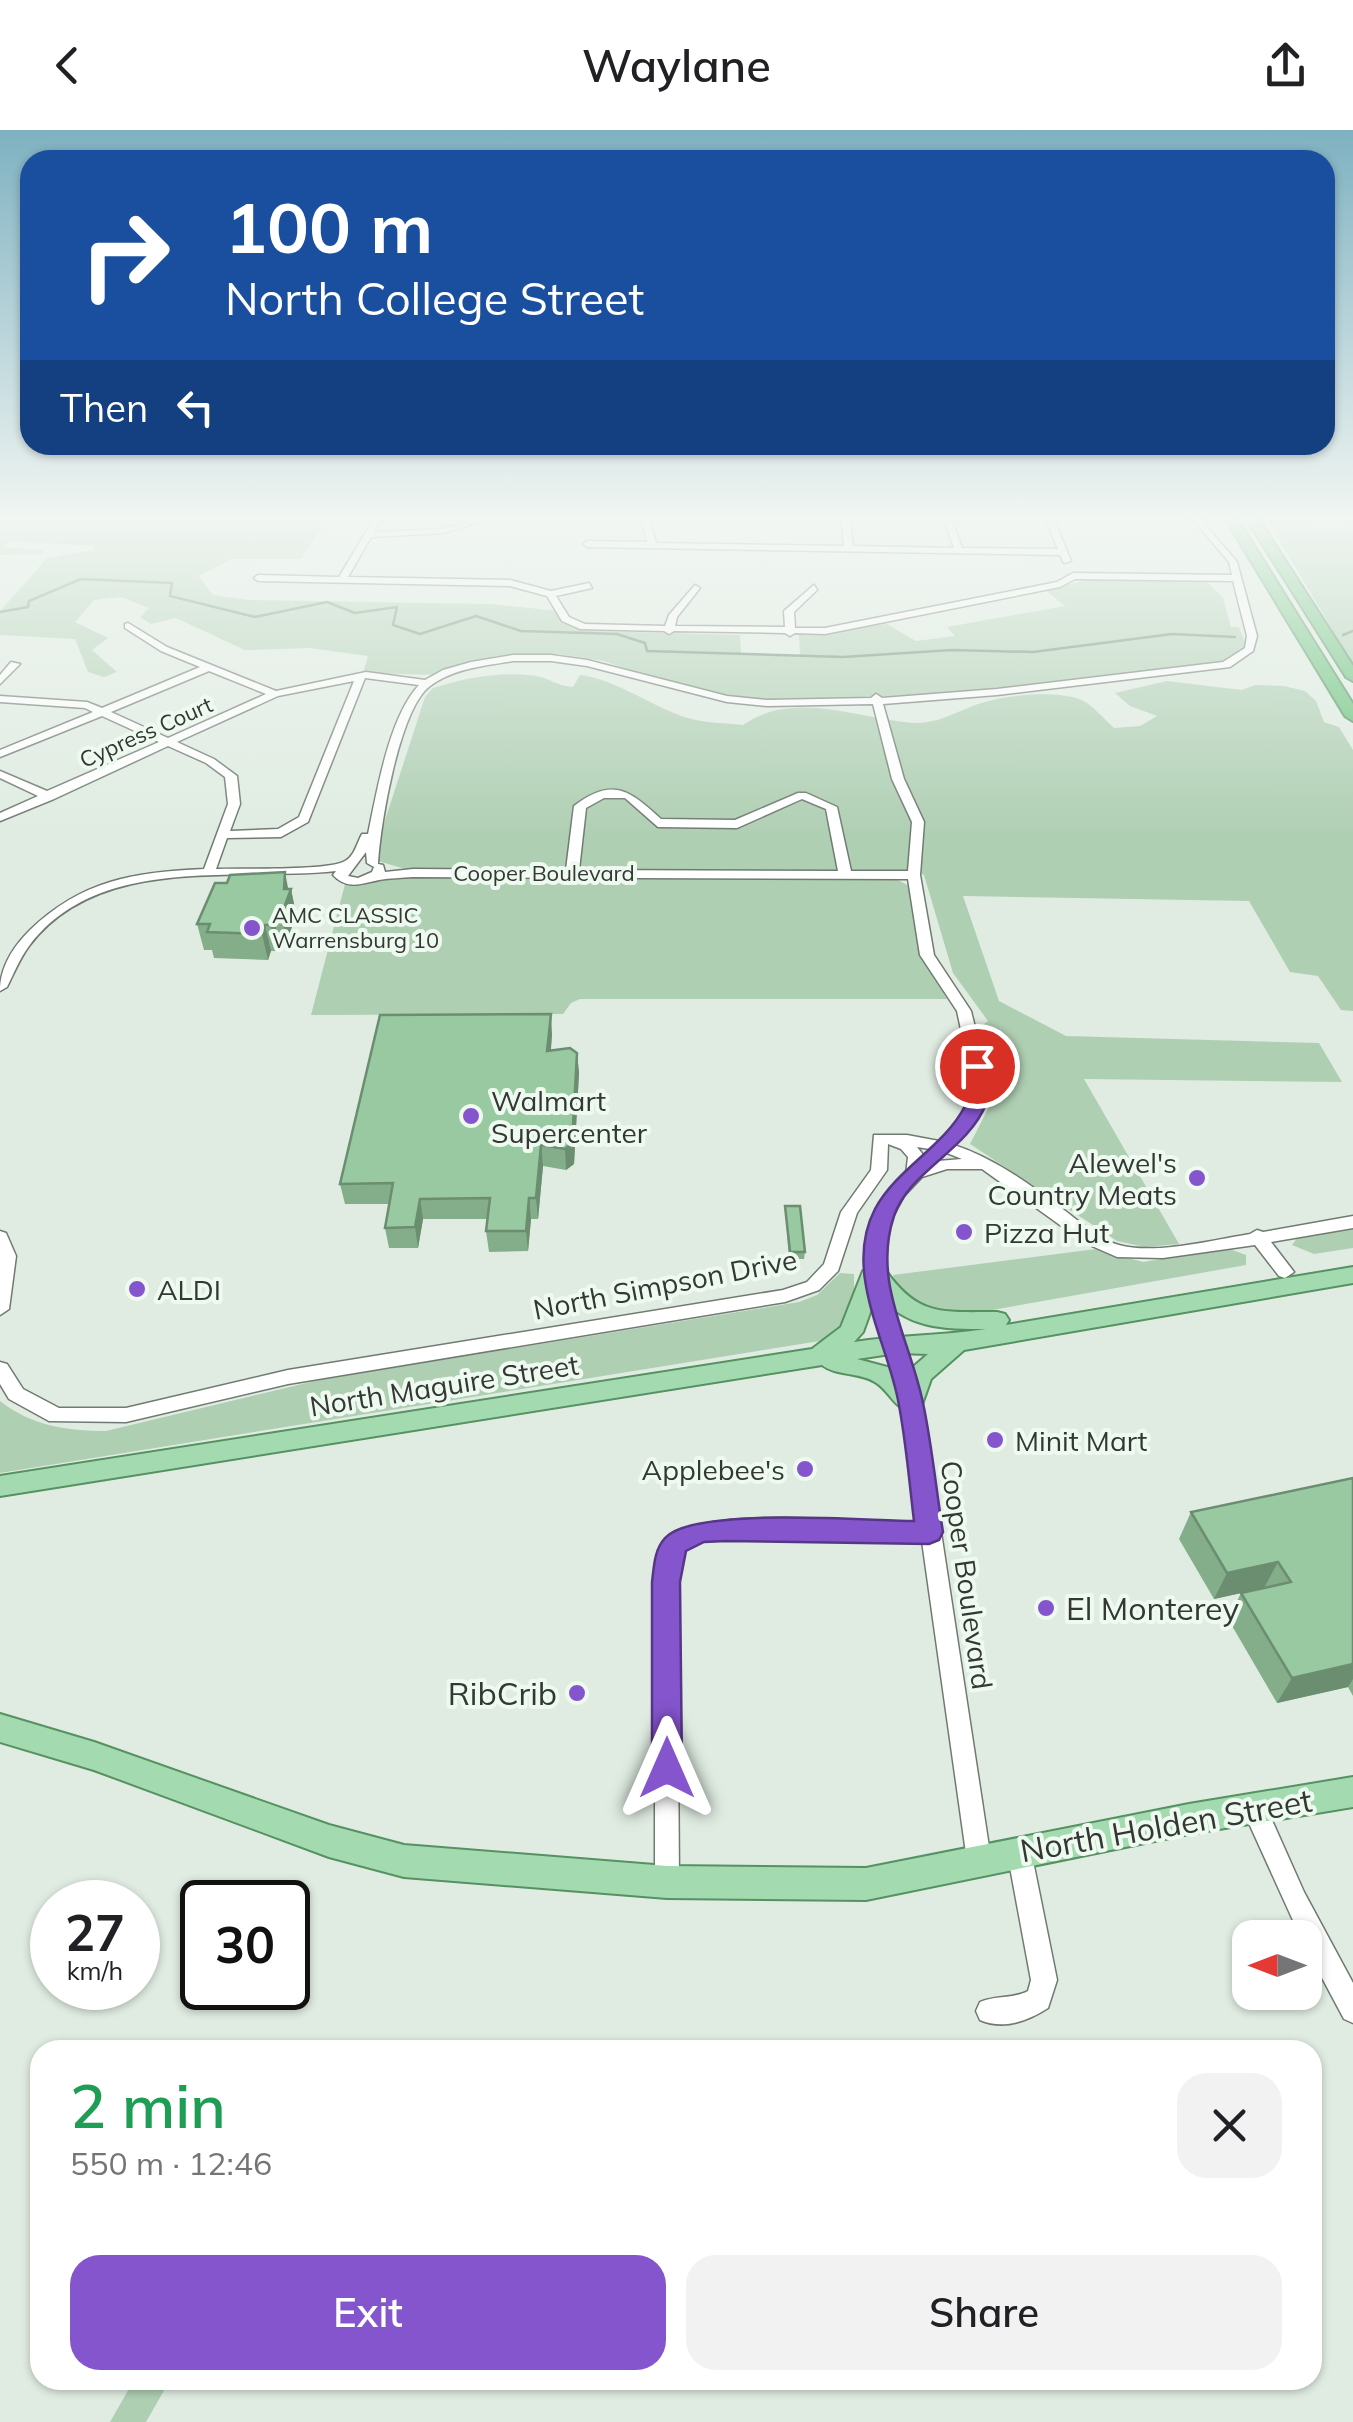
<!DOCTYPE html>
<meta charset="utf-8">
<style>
body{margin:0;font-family:Mulish,sans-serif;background:#f2f2f2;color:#202124;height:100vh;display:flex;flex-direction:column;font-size:38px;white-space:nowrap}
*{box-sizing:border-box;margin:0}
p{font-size:32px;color:#757577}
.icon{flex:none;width:55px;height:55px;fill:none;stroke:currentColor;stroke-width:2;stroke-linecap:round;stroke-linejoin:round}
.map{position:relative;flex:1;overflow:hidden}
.sheet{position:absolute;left:30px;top:1910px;width:1292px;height:350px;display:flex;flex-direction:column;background:#fff;border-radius:30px;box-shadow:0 2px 8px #0004}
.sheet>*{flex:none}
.guide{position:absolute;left:20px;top:20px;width:1315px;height:305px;border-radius:30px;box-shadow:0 2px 8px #0004;background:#1a4fa0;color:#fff;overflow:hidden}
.needle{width:65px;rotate:270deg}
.fabs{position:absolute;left:1232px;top:1790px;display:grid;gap:20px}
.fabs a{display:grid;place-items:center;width:90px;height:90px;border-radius:20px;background:#fff;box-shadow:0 2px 8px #0004;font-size:50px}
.speed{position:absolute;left:30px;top:1750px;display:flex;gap:20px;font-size:50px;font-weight:700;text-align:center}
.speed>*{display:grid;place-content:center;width:130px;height:130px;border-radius:50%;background:#fff;box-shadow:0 2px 8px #0004;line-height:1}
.speed small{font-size:25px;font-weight:400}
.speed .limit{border:5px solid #111;border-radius:15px;background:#fff;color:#111}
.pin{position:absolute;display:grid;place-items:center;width:85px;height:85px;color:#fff;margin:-42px;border:5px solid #fff;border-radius:50%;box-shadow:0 2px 10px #0007}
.me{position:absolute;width:110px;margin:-55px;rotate:0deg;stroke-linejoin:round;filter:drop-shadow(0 0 8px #0008)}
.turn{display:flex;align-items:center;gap:35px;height:210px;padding:0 40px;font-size:45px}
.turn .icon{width:130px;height:130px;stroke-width:2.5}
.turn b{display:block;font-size:70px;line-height:85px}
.then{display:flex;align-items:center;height:95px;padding:0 40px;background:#0003;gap:20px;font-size:38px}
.round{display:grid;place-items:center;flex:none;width:105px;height:105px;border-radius:30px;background:#f2f2f2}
.summary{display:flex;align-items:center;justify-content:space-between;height:170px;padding:0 40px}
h1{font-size:60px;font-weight:600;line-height:75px;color:#1e9e55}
.primary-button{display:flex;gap:20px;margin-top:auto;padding:20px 40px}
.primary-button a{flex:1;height:115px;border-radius:30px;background:#8555ce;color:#fff;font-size:40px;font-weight:600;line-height:115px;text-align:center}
.primary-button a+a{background:#f2f2f2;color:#202124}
header{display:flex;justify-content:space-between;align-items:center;height:130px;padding:0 40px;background:#fff;font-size:45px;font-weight:600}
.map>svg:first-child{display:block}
.green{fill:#afcfb3}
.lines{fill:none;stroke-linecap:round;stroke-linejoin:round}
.stream{stroke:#688a6d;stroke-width:2.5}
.minor-casing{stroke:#707a71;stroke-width:3}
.major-casing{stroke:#559161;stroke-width:4}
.highway-casing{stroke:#559161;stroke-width:4}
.minor{fill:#fff;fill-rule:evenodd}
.major{fill:#a4daaf;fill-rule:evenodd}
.highway{fill:#67c179;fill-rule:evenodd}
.wall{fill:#84ad8a}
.shaded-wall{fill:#6b8d70}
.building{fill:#99c9a0;stroke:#6b8d70;stroke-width:2.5}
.route{fill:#8555ce;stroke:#563786;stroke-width:2.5}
.poi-dot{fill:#8555ce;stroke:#eefaef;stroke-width:4}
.labels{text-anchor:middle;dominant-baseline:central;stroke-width:8;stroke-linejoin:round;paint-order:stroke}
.far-street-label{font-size:22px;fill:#343834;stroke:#eefaef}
.far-poi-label{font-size:22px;fill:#343834;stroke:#eefaef;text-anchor:start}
.poi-label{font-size:28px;fill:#343834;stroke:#eefaef;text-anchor:start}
.street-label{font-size:28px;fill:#343834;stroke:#eefaef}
.near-poi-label{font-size:32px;fill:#343834;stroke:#eefaef;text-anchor:start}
.near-street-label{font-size:32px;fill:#343834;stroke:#eefaef}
</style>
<header><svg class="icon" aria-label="back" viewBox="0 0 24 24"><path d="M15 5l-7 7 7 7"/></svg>Waylane<svg class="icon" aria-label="share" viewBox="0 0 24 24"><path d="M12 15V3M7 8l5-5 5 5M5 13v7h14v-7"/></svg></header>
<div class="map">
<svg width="1353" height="2292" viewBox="0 0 1353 2292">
<rect width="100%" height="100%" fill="#e0ece2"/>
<g class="green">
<path d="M35,385H330L301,429H232L199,446L213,465L249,470L491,474L560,481L583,499L594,501L740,505L741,524L800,526L799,504L887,494L916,511L955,506L947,497L1065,476L1044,459L1096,449L1207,452L1223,468L1231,497H1239L1247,517L1227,533L970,563L754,571L674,556L604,531L559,524L492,528L437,545L363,543L368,526L310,518L245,520L176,488L151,494L140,487L149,478L121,467L94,470L75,492L108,508L92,520L117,542L104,547L88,542L75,509L0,505V481L47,428L93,420L95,416L10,411L4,417L43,420V424L0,425V395Z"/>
<path d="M1264,385H1307L1312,394L1341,398L1342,393L1313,385L1353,389V534Z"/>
<path d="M580,545C616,549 654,578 688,588C705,593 726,593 743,595C794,559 858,589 914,593C936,594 954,583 973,576C1000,565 1050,560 1079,569C1091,573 1104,589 1114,598L1140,596L1157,586L1130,576L1115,563L1167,551L1242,560L1255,555L1284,556L1305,561L1316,571L1324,592L1339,597L1353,620V881L1341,880L1318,846L1290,842L1249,771L963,766L999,871L1066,906L1319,913L1342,952L1084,949L1179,1114L1145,1117L1117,1111L970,1014L991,973L984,915L987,907L984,894L988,891L953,843L924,745L918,742L405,739L378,731L375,721L425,567L433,558C466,548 501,541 536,546C549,548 557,556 573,557Z"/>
<path d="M410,747L898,750L909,756L927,836L947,869H580L571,873L563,884L311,885L345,754Z"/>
<path d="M1353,1098V1118L1314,1124L1292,1115L1298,1107Z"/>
<path d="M1227,1118L1246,1125V1135L958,1186C930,1184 902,1175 893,1145L1096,1119L1143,1132Z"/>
<path d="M840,1143L854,1144C854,1181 856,1194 820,1211L0,1343V1271C32,1296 67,1301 106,1301L319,1250L799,1172L817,1165Z"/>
<path d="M134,2250H170L146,2292H110Z"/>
</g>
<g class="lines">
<g class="stream">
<path d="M0,482L28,477L29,471L81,449L172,453L170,466L255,487L327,472L355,483L397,477L393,495L420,504L476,486L521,501L617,504L645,513L647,521L843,527L952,520L1033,522L1172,504L1235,507"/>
<path d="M1343,505L1353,501"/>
</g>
<g class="minor-casing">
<g id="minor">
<path d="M376,385H384L374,402L443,399L489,385H502L444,403L371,407L348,447L510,450L551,461L589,453L592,458L556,466L569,487L585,494L665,496L669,485L695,455L700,458L677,487L675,496L785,497L784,481L814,455L817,460L794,482L795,498H825L1057,452L1073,443L1232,445L1229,432L1189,385H1197L1237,432L1257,506L1253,521L1230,537L997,565L883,574L904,649L924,692L920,745L934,825L971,881L988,950L986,972L971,997L954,1015C993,1028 1027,1052 1060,1077C1078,1090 1097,1109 1119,1115C1154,1125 1213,1110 1250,1104L1257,1100L1263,1102L1353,1086V1098L1271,1112L1294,1142L1285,1148L1279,1146L1255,1115L1163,1128L1117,1127L1085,1113L982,1039H947L922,1047L904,1066L885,1101L886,1163L906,1214L925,1297L991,1730L988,1739L979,1742L970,1739L967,1730L922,1411C878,1410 719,1396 688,1416C677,1424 678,1440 677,1452L679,1752L676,1761L667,1764L658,1761L655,1752V1452C657,1436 658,1413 674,1404C719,1377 864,1392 919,1394L905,1297L888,1214L868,1163L869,1101L891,1059L906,1044L908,1027L901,1019L888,1014L887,1040L857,1083L838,1141L819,1160L785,1172L288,1254L126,1292L49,1291L9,1269L0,1254V1232L7,1234L23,1259L59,1278H126L288,1240L783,1160L807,1152L824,1134L841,1082L871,1040L874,1005H907L939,1011L959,991L970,972L972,950L957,881L920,825L908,749L413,747C402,748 390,748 379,750C361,754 347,760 333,745L336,741C236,752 99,723 29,816C20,828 14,843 7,857L0,861C0,837 13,817 30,800C82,750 134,742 204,739L228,674L225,647L206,633L168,616L54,669L0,691V683L38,666L0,648V641L47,661L159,612L102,586L0,627V620L93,582L85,578L0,572V566L87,572L102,578L200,537L161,521L125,498V494L128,493L167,517L276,561L366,542L425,550L443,540L471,532L513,525H551L587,530L727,566L767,570L871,568L876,564L882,568L997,559L1223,532L1245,518L1247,506L1233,451L1075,449L1060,457L825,504L795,503L790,506L785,503L674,501L669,504L664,501L580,499L562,491L547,466L510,456L258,451L254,448L258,445L339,447ZM513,531H551L587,536L727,572L767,576L873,574L892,649L912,692L908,741H851L837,677L806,663H798L735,690L661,689C630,661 613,646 574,676L566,740L413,739L385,742L383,735L378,734C380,696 399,579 430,556C454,538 485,536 513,531ZM209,541L266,564L168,608L111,582ZM365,548L419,555C389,587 377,661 368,704H362C357,713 354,727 345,731C329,741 240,738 216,739L227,708L281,707L308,692ZM354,551L299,687L278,699L230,701L240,674L237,646L214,629L177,612L278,566ZM604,668H625L658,697L737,698L802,669L826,679L838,741L579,740L586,678ZM366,722L367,733L374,737L372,742L358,748L348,746ZM917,1017L930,1019H931L924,1026ZM946,1023H947L962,1029L938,1031Z"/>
<path d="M641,385H649L656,413L844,416L841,385H849L853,416L954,418L942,385H950L962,418L1058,419L1044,385H1052L1071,431L1064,433L1060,425L587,417L583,414L587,411L647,412Z"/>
<path d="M11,532L20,534L0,554V545Z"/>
<path d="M0,1101L6,1103L16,1126L9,1179L0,1185Z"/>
<path d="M1254,1666L1263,1670L1304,1762L1353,1853V1893L1344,1889L1305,1816V1808H1301L1242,1678L1245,1670Z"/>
<path d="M1019,1709L1028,1712L1031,1721L1057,1850L1048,1878C1028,1891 1003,1900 980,1890L976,1881L980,1872C996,1865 1013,1869 1028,1861L1031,1850L1007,1721L1010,1712Z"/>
</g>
</g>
<g class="major-casing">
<g id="major">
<path d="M874,1133L882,1135C916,1187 940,1182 997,1182L1005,1184L1009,1190L1006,1195L1353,1137V1153L964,1220L931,1249L920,1280C897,1287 892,1262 875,1252C859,1242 836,1246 822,1235L0,1366V1346L812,1219L841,1197L863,1141ZM877,1163C906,1199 943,1199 986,1199C941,1206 898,1205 854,1212L863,1202ZM897,1223L928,1224L912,1238L906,1253L891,1238L857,1229Z"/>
<path d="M0,1584L94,1612L329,1695L404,1715L667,1736L866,1738L1189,1674L1353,1647V1677L1189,1704L866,1770L667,1768L404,1747L329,1727L94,1640L0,1612Z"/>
</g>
</g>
<g class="highway-casing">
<g id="highway">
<path d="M1223,385H1235L1353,574V591L1345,586Z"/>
<path d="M1244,385H1256L1353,536V551L1346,547Z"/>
</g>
</g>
<use href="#minor" class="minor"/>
<use href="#major" class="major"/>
<use href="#highway" class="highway"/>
</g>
<g class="wall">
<path d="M289,759H291L296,784L287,812H279L276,821H271L268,830L214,828L212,820H204L197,794Z"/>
<path d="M552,904L551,920L577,923L579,943L574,1034L566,1040L543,1036L538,1089H531L528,1121L489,1122L486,1101L488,1089H423L418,1118H389L385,1098L389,1074H345L340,1054Z"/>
<path d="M785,1076L805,1122L804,1129H789Z"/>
<path d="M1353,1348V1566L1348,1557L1277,1573L1228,1489L1241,1463L1264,1458L1214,1469L1179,1409L1191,1382Z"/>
</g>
<g class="shaded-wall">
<path d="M285,742L289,763L291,759L296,784L287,812L281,786Z"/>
<path d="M274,786L279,812L276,821L270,795Z"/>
<path d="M265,795L271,821L268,830L262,804Z"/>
<path d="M551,884L552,904L549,941L547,921Z"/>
<path d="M577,923L579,943L574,1034L566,1040L565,1019Z"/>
<path d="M541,1015L543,1036L538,1089L536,1068Z"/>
<path d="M529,1068L531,1089L528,1121L526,1101Z"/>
<path d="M420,1069L423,1089L418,1118L415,1097Z"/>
<path d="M1278,1432L1264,1458L1214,1469L1227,1443Z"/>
<path d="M1353,1534V1549L1348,1557L1277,1573L1292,1548Z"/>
</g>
<g class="building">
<path d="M285,742L284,759H291L281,786H274L270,795H265L262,804L207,802L210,794H197L215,753H227L230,745Z"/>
<path d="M551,884L547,921L570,918L577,923L572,1013L565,1019L541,1015L536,1068H529L526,1101H486L490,1068L420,1069L415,1097L385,1098L393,1053L340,1054L380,885Z"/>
<path d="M785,1076H800L805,1122H790Z"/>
<path d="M1353,1348V1534L1292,1548L1241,1463L1291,1452L1278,1432L1227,1443L1191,1382Z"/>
</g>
<linearGradient id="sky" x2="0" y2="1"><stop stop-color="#7eb1c1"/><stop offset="0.55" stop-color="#f1f6f2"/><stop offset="1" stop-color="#f1f6f2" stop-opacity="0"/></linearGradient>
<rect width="1353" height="706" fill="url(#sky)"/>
<path class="route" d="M970,932L987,936C987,947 990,964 986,974C968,1020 909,1041 894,1086C872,1152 910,1209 923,1273C932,1315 936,1359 943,1402L939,1410L929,1414L726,1411L704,1412L686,1421L680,1452L682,1638L678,1648L667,1652L656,1648L652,1638V1452C654,1437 654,1420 665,1408C694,1376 866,1391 914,1391C909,1351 906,1310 898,1270C886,1209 843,1140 875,1079C897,1038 944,1017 965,976C972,963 965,945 970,932Z"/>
<g class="poi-dot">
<circle cx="252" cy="798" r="10"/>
<circle cx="471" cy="986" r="10"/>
<circle cx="1197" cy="1048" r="10"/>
<circle cx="964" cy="1102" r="10"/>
<circle cx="137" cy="1159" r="10"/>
<circle cx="995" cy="1310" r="10"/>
<circle cx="805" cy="1339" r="10"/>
<circle cx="1046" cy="1478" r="10"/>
<circle cx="577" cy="1563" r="10"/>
</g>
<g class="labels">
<g class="far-street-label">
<text transform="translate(146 602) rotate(-24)">Cypress Court</text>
<text x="544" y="743">Cooper Boulevard</text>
</g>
<g class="far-poi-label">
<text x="272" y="785">AMC CLASSIC<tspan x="272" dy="25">Warrensburg 10</tspan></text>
</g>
<g class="poi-label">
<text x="491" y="970">Walmart<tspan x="491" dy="32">Supercenter</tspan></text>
<text x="1177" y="1032" text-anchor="end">Alewel's<tspan x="1177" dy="32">Country Meats</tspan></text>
<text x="984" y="1102">Pizza Hut</text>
<text x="157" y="1159">ALDI</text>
<text x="1015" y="1310">Minit Mart</text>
<text x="785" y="1339" text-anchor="end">Applebee's</text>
</g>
<g class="street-label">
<text transform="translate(665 1154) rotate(-11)">North Simpson Drive</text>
<text transform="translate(444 1255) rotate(-9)">North Maguire Street</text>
<text transform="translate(967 1445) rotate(82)">Cooper Boulevard</text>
</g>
<g class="near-poi-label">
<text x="1066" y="1478">El Monterey</text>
<text x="557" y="1563" text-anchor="end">RibCrib</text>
</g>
<g class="near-street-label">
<text transform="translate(1166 1695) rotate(-10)">North Holden Street</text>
</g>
</g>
</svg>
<div class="fabs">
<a><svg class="needle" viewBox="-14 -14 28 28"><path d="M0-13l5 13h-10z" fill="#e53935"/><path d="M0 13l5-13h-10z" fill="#757577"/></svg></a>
</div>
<div class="speed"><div>27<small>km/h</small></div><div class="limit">30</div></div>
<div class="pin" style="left:977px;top:936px;background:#d93025"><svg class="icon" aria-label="arrive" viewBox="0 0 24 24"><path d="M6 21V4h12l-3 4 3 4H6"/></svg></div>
<svg class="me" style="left:667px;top:1638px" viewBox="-20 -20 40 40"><path d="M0-17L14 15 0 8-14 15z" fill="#8555ce" stroke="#fff" stroke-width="4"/></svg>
<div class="guide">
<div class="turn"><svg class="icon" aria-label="right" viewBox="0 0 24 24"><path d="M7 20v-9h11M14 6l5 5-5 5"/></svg><div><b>100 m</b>North College Street</div></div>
<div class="then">Then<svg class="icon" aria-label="left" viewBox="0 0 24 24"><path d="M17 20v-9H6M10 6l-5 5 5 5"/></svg></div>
</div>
<section class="sheet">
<div class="summary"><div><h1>2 min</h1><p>550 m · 12:46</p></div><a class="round"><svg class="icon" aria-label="close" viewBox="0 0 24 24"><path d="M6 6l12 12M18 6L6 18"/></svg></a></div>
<div class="primary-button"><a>Exit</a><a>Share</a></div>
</section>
</div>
